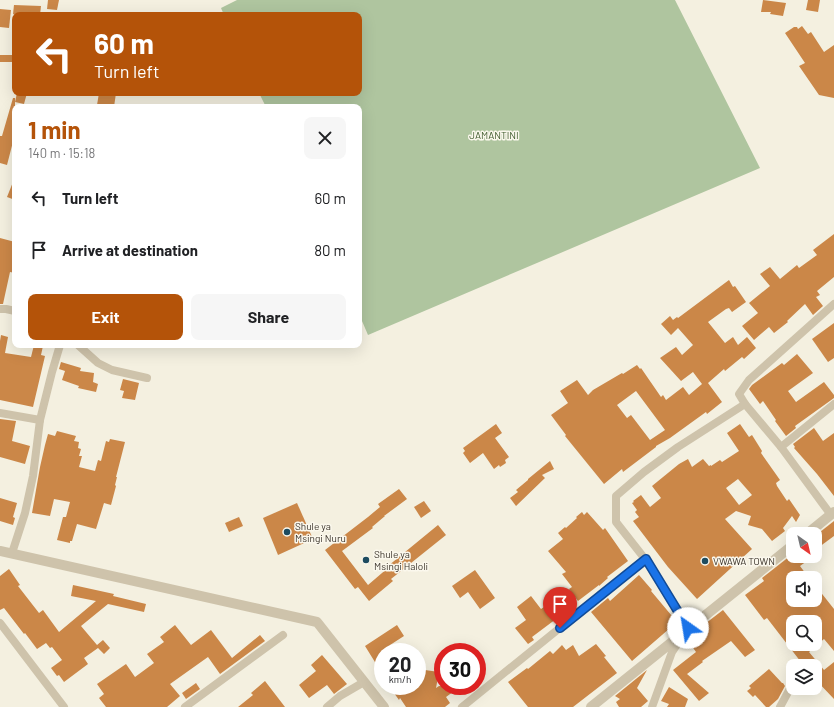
<!DOCTYPE html>
<meta charset="utf-8">
<style>
body{margin:0;font-family:Barlow,sans-serif;background:#f6f6f6;color:#202124;height:100vh;display:flex;flex-direction:column;font-size:15px;white-space:nowrap}
*{box-sizing:border-box;margin:0}
p{font-size:13px;color:#757577}
.icon{flex:none;width:22px;height:22px;fill:none;stroke:currentColor;stroke-width:2;stroke-linecap:round;stroke-linejoin:round}
.map{position:relative;flex:1;overflow:hidden}
.side{position:absolute;left:12px;top:104px;width:350px;height:244px;display:flex;flex-direction:column;background:#fff;border-radius:8px;box-shadow:0 4px 16px #0002}
.side>*{flex:none}
.hud{position:absolute;left:12px;top:12px;width:350px;height:84px;border-radius:8px;box-shadow:0 4px 16px #0002;background:#b45309;color:#fff;overflow:hidden}
.needle{width:26px;rotate:146deg}
.fabs{position:absolute;left:786px;top:527px;display:grid;gap:8px}
.fabs a{display:grid;place-items:center;width:36px;height:36px;border-radius:8px;background:#fff;box-shadow:0 4px 16px #0002;font-size:20px}
.speed{position:absolute;left:374px;top:643px;display:flex;gap:8px;font-size:20px;font-weight:700;text-align:center}
.speed>*{display:grid;place-content:center;width:52px;height:52px;border-radius:50%;background:#fff;box-shadow:0 4px 16px #0002;line-height:1}
.speed small{font-size:10px;font-weight:400}
.speed .limit{border:6px solid #d22;background:#fff;color:#111}
.pin{position:absolute;display:grid;place-items:center;width:34px;height:34px;color:#fff;margin:-41px -17px;border-radius:50% 50% 50% 0;rotate:-45deg;box-shadow:0 0 4px #0007}
.pin .icon{rotate:45deg}
.me{position:absolute;width:44px;margin:-22px;rotate:328deg;stroke-linejoin:round;filter:drop-shadow(0 0 3px #0008)}
.turn{display:flex;align-items:center;gap:14px;height:84px;padding:0 16px;font-size:18px}
.turn .icon{width:52px;height:52px;stroke-width:2.5}
.turn b{display:block;font-size:28px;line-height:34px}
.round{display:grid;place-items:center;flex:none;width:42px;height:42px;border-radius:8px;background:#f6f6f6}
.headline{display:flex;align-items:center;justify-content:space-between;height:68px;padding:0 16px}
h1{font-size:24px;font-weight:700;line-height:30px;color:#b45309}
.primary-button{display:flex;gap:8px;margin-top:auto;padding:8px 16px}
.primary-button a{flex:1;height:46px;border-radius:8px;background:#b45309;color:#fff;font-size:16px;font-weight:700;line-height:46px;text-align:center}
.primary-button a+a{background:#f6f6f6;color:#202124}
ul{padding:0;list-style:none}
li{display:flex;align-items:center;gap:12px;height:52px;padding:0 16px}
li div{flex:1}
li b{display:block;font-size:15px}
li em{font-style:normal}
.map>svg:first-child{display:block}
.green{fill:#afc59f}
.building{fill:#cb8748;fill-rule:evenodd}
.lines{fill:none;stroke-linecap:round;stroke-linejoin:round}
.minor{stroke:#cec3ab;stroke-width:8}
.tertiary{stroke:#cec3ab;stroke-width:10}
.route-casing{stroke:#114b97;stroke-width:10}
.route{stroke:#1a73e8;stroke-width:7}
.poi-dot{fill:#1d4b5f;stroke:#fbf8ed;stroke-width:1.5}
.labels{text-anchor:middle;dominant-baseline:central;stroke-width:3;stroke-linejoin:round;paint-order:stroke}
.park-label{font-size:10px;fill:#3f5b2d;stroke:#fbf8ed}
.poi-label{font-size:10px;fill:#3b342b;stroke:#fbf8ed;text-anchor:start}
</style>
<div class="map">
<svg width="834" height="707" viewBox="0 0 834 707">
<rect width="100%" height="100%" fill="#f4f0e0"/>
<path class="green" d="M237,0H675L760,168L368,335L359,314V107H266L259,93H359V15H224L221,8Z"/>
<g class="building">
<path d="M48,0H59L57,10L47,9Z"/>
<path d="M763,0L786,3L783,16L770,14L771,12H761Z"/>
<path d="M808,0H820L818,12L806,10Z"/>
<path d="M14,5L41,6L40,15L13,14Z"/>
<path d="M0,9L11,10L9,28L0,27Z"/>
<path d="M802,26L808,34L811,32L824,52L834,45V98L819,95L799,66L805,63L785,33L794,27H797L798,29Z"/>
<path d="M0,55H14L13,62H0Z"/>
<path d="M17,93H27L24,104L15,102Z"/>
<path d="M99,93H116L114,107L97,105Z"/>
<path d="M13,98H15V134L7,165L0,163V136H2Z"/>
<path d="M15,177V200L7,197Z"/>
<path d="M834,234V277L817,291L820,295L816,297L823,306L813,315L805,304L787,321L788,322L774,333L769,327L754,340L742,326L758,313L749,303L770,286L760,274L770,267L780,279L797,265L799,268L817,255L813,250Z"/>
<path d="M0,238L15,242V273L10,272L3,304H0Z"/>
<path d="M729,280L733,287L735,286L746,302L732,312L729,308L726,309L708,322L725,343L733,337L738,345L747,337L756,348L744,359L742,357L725,371L724,369L708,383L722,402L707,414L706,412L670,438L656,446V447L623,472L622,469L604,484L565,436L566,435L551,415L568,403L560,391L577,380L588,395L593,390L622,373L623,374L637,365L640,369L641,368L661,397L663,395L666,400L683,387L689,395L702,384L693,372L681,381L660,358L676,347L682,355L693,345L678,328L671,335L661,324L670,316L673,320L677,317L678,318ZM636,391L665,430L650,440L631,415L627,418L617,405Z"/>
<path d="M834,323V358L828,362L812,339Z"/>
<path d="M1,335L8,337L5,353L31,357L34,345L43,346L41,355L45,356L33,407L0,400V341Z"/>
<path d="M797,354L813,373L788,391L796,402L824,382L834,395V398L795,426L796,428L786,436L775,421L776,420L763,401L760,404L749,389L752,385L782,363L784,365Z"/>
<path d="M61,362L81,368L80,371L94,373L93,382L98,384L96,392L78,388L79,386L62,380L65,371L59,369Z"/>
<path d="M123,379L139,383L135,400L122,398L124,391L120,390Z"/>
<path d="M0,419L16,421L12,441L30,446L25,464L0,457Z"/>
<path d="M496,424L502,433L495,438L509,457L505,460L506,463L500,467L499,465L494,469L483,453L470,463L463,453L465,451L463,448Z"/>
<path d="M740,424L749,437L752,435L762,451L761,453L780,480L776,483L777,486L787,501L789,499L800,515L796,522L792,516L783,528L785,531L772,541L762,529L748,525L751,516L736,511L725,519L752,549L697,599L668,567L633,521L639,517L635,512L637,510L632,503L634,502L633,501L641,495L650,507L661,498L652,486L679,464L688,459L692,467L703,459L709,466L711,465V466L720,460L722,462L739,451L727,433ZM738,479L752,495L739,505L726,488Z"/>
<path d="M814,428L823,441L834,433V496L817,474L794,448L795,447L793,444Z"/>
<path d="M57,431L76,436L74,441L79,442L78,448L81,449L79,456H82L79,467L95,471L98,460L101,461L106,441L109,442L110,439L125,442L116,477H117L115,485L116,486L111,505L104,503L96,529L77,524L72,541H70V543L57,540L63,517H66L70,502L54,499L50,516L32,513L40,467L45,445L48,434L55,436Z"/>
<path d="M550,461L554,469L542,475L545,478L516,506L510,498L518,492L516,490L528,480V479Z"/>
<path d="M399,489L407,499L384,516H385L372,527L373,528L342,551L368,585L389,567L388,566L438,525L446,535L391,579L393,581L369,601L358,587L355,589L325,550L368,517L380,507L378,504Z"/>
<path d="M0,498L17,503L13,517L15,518L13,525L0,521Z"/>
<path d="M424,501L431,511L421,518L414,507Z"/>
<path d="M297,503L313,539L278,555L263,518Z"/>
<path d="M582,512L584,515L587,512L603,530L605,528L628,561L607,577L608,578L599,586V585L578,601L569,589L572,587L562,574L566,572L548,551L563,539L558,533L565,527L566,528L577,518L576,517Z"/>
<path d="M239,517L243,526L229,532L225,523Z"/>
<path d="M834,521V536L815,550V536Z"/>
<path d="M790,556H814L800,566L809,578H793V600H815V585L834,609V651L824,639L809,652L824,670L834,662V699L815,679V666H804L767,618L764,620L745,595L764,581L762,578ZM793,622H815V644H793Z"/>
<path d="M9,569L20,585L18,586L39,613L43,610L59,632L96,601L71,596L73,585L114,594L113,596L146,604L144,612L108,604L81,626L97,645L103,640L110,648L104,654L98,648L84,658L88,664L64,682L59,675L57,676L51,668L62,660L52,647L50,648L46,643L37,649L25,633L24,634L4,608L0,610V576Z"/>
<path d="M475,570L495,598L480,609L468,592L460,598L452,586Z"/>
<path d="M639,575L652,590L651,591L677,622L632,661L591,612L608,598L610,601Z"/>
<path d="M531,596L541,609L550,603L560,616L532,637L534,640L528,644L515,628L526,620L517,607Z"/>
<path d="M723,610L755,650L745,657L731,641L702,661L703,662L687,674L709,693L699,701L673,670L696,652L689,642L700,634L697,630Z"/>
<path d="M175,625L191,645L211,630L232,658L260,635L265,641L220,674L208,657L170,684L180,696L167,707H106L99,698L104,694L97,684L126,664L135,677L154,663L147,654L164,642L160,637Z"/>
<path d="M397,625L404,636L390,645L395,652H383V675L365,646Z"/>
<path d="M596,644L606,656L604,657L617,673L573,707H528L508,682L527,668L528,669L550,651L553,654L562,645L566,650L573,645L579,656Z"/>
<path d="M322,655L347,684L334,694L327,685L309,698L299,685L316,671L311,665Z"/>
<path d="M769,669L782,683H783L785,686L778,699L769,707H766L755,695L753,697L747,691L751,688L749,686Z"/>
<path d="M425,670L439,672L436,688L439,686H461L446,697L450,703L445,707H406L400,698L399,700L389,686H417V677Z"/>
<path d="M647,670L637,688L648,701L641,707H619L616,702L620,699L615,696Z"/>
<path d="M265,681L285,707H238L253,695L251,693Z"/>
<path d="M196,683L200,689L186,699L182,693Z"/>
<path d="M669,687L688,699L685,707H667L669,704L661,701Z"/>
</g>
<g class="lines">
<g class="minor">
<path d="M0,309H6L15,311"/>
<path d="M78,345L98,363L112,370L147,378"/>
<path d="M0,413L40,420"/>
<path d="M781,447L834,404"/>
<path d="M831,515L781,447L745,404L739,394L749,380L834,304"/>
<path d="M12,553L25,513L33,476L40,420L52,372L60,345"/>
<path d="M0,623L64,707"/>
<path d="M185,707L283,635"/>
<path d="M327,707L340,696L364,682"/>
<path d="M462,707L645,559"/>
<path d="M652,707L672,652L688,628L645,559L616,522V496L644,472L678,447L745,404"/>
<path d="M780,707L793,683"/>
</g>
<g class="tertiary">
<path d="M807,534L834,512"/>
<path d="M0,551L317,622L384,707"/>
<path d="M591,707L793,545"/>
</g>
</g>
<g class="lines">
<g class="route-casing">
<path id="route" d="M560,628L646,559L688,628"/>
</g>
<use href="#route" class="route"/>
</g>
<g class="poi-dot">
<circle cx="287" cy="532" r="4"/>
<circle cx="366" cy="560" r="4"/>
<circle cx="705" cy="561" r="4"/>
</g>
<g class="labels">
<g class="park-label">
<text x="494" y="135">JAMANTINI</text>
</g>
<g class="poi-label">
<text x="295" y="526">Shule ya<tspan x="295" dy="12">Msingi Nuru</tspan></text>
<text x="374" y="554">Shule ya<tspan x="374" dy="12">Msingi Haloli</tspan></text>
<text x="713" y="561">VWAWA TOWN</text>
</g>
</g>
</svg>
<div class="fabs">
<a><svg class="needle" viewBox="-14 -14 28 28"><path d="M0-13l5 13h-10z" fill="#e53935"/><path d="M0 13l5-13h-10z" fill="#757577"/></svg></a>
<a><svg class="icon" aria-label="sound" viewBox="0 0 24 24"><path d="M4 9h4l5-4v14l-5-4H4zM17 9q2 3 0 6"/></svg></a>
<a><svg class="icon" aria-label="search" viewBox="0 0 24 24"><circle cx="10" cy="10" r="6"/><path d="M15 15l6 6"/></svg></a>
<a><svg class="icon" aria-label="layers" viewBox="0 0 24 24"><path d="M12 4l9 5-9 5-9-5zM3 14l9 5 9-5"/></svg></a>
</div>
<div class="speed"><div>20<small>km/h</small></div><div class="limit">30</div></div>
<div class="pin" style="left:560px;top:628px;background:#d93025"><svg class="icon" aria-label="arrive" viewBox="0 0 24 24"><path d="M6 21V4h12l-3 4 3 4H6"/></svg></div>
<svg class="me" style="left:688px;top:628px" viewBox="-20 -20 40 40"><circle r="19" fill="#fff"/><path d="M0-13L10 11 0 6-10 11z" fill="#1a73e8"/></svg>
<div class="hud">
<div class="turn"><svg class="icon" aria-label="left" viewBox="0 0 24 24"><path d="M17 20v-9H6M10 6l-5 5 5 5"/></svg><div><b>60 m</b>Turn left</div></div>
</div>
<section class="side">
<div class="headline"><div><h1>1 min</h1><p>140 m · 15:18</p></div><a class="round"><svg class="icon" aria-label="close" viewBox="0 0 24 24"><path d="M6 6l12 12M18 6L6 18"/></svg></a></div>
<ul>
<li><svg class="icon" aria-label="left" viewBox="0 0 24 24"><path d="M17 20v-9H6M10 6l-5 5 5 5"/></svg><div><b>Turn left</b></div><em>60 m</em></li>
<li><svg class="icon" aria-label="arrive" viewBox="0 0 24 24"><path d="M6 21V4h12l-3 4 3 4H6"/></svg><div><b>Arrive at destination</b></div><em>80 m</em></li>
</ul>
<div class="primary-button"><a>Exit</a><a>Share</a></div>
</section>
</div>
